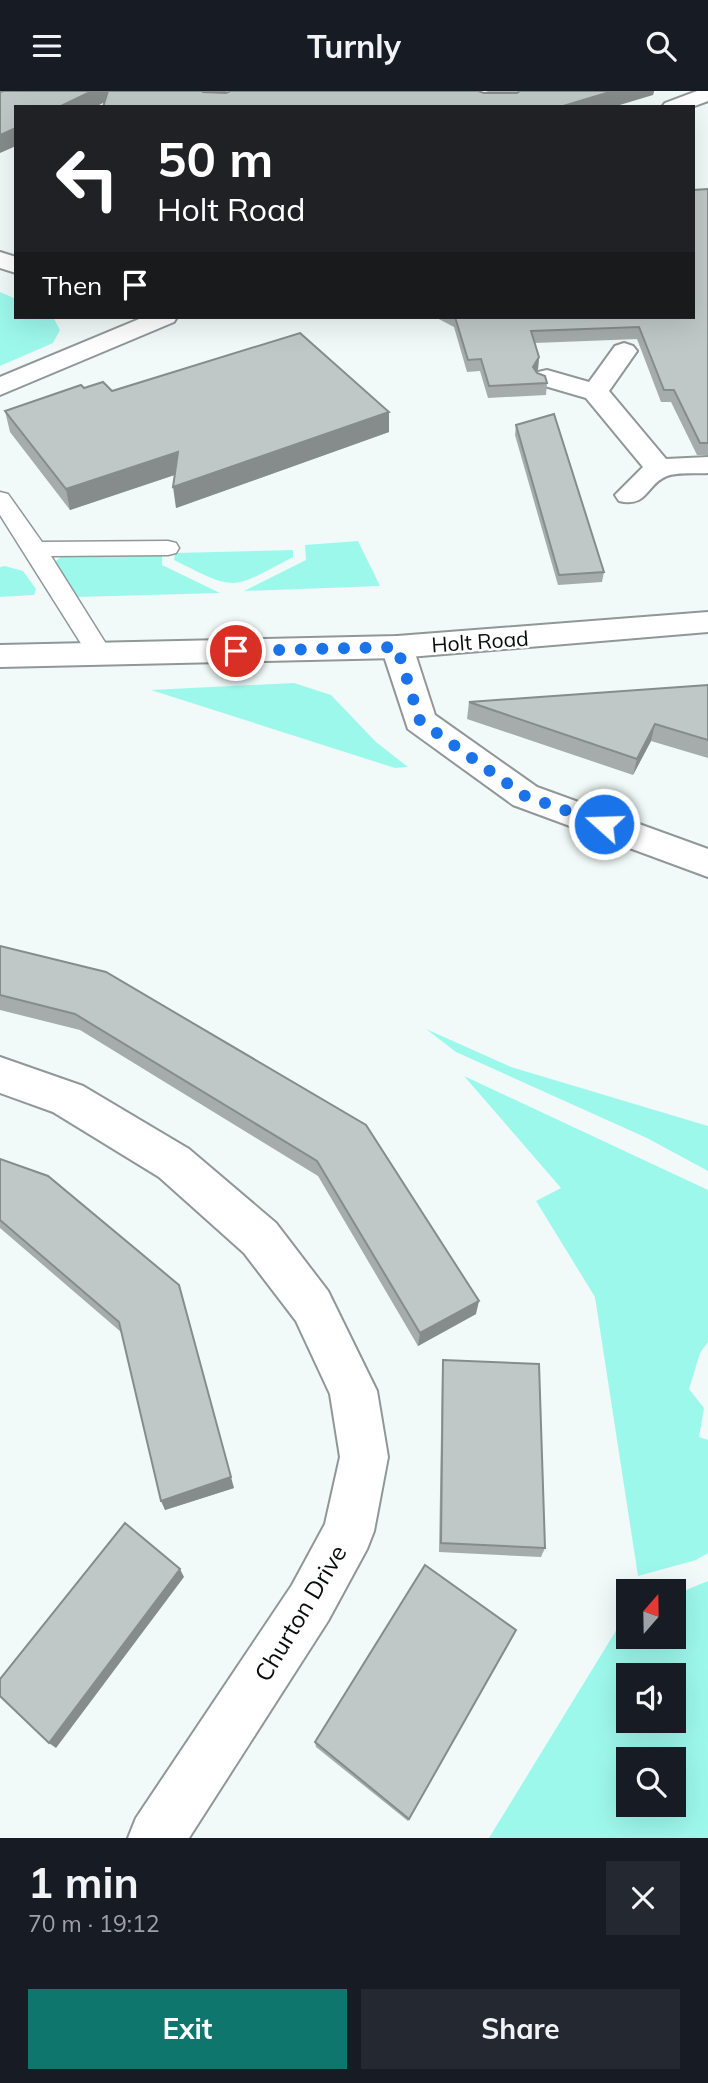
<!DOCTYPE html>
<meta charset="utf-8">
<style>
body{margin:0;font-family:Mulish,sans-serif;background:#242831;color:#f1f3f6;height:100vh;display:flex;flex-direction:column;font-size:26px;white-space:nowrap}
*{box-sizing:border-box;margin:0}
p{font-size:23px;color:#9ea1a6}
.icon{flex:none;width:38px;height:38px;fill:none;stroke:currentColor;stroke-width:2;stroke-linecap:round;stroke-linejoin:round}
.map{position:relative;height:1747px;overflow:hidden}
.panel{display:flex;flex-direction:column;background:#171b24;flex:1}
.panel>*{flex:none}
.top-card{position:absolute;left:14px;top:14px;width:681px;height:214px;border-radius:0px;box-shadow:0 7px 28px #0002;background:#202124;color:#fff;overflow:hidden}
.needle{width:46px;rotate:20deg}
.fabs{position:absolute;left:616px;top:1488px;display:grid;gap:14px}
.fabs a{display:grid;place-items:center;width:70px;height:70px;border-radius:0px;background:#171b24;box-shadow:0 7px 28px #0002;font-size:35px}
.pin{position:absolute;display:grid;place-items:center;width:60px;height:60px;color:#fff;margin:-30px;border:4px solid #fff;border-radius:50%;box-shadow:0 2px 7px #0007}
.me{position:absolute;width:77px;margin:-38px;rotate:290deg;stroke-linejoin:round;filter:drop-shadow(0 0 5px #0008)}
.turn{display:flex;align-items:center;gap:24px;height:147px;padding:0 28px;font-size:32px}
.turn .icon{width:91px;height:91px;stroke-width:2.5}
.turn b{display:block;font-size:49px;line-height:60px}
.then{display:flex;align-items:center;height:66px;padding:0 28px;background:#0003;gap:14px;font-size:26px}
.round{display:grid;place-items:center;flex:none;width:74px;height:74px;border-radius:0px;background:#242831}
.headline{display:flex;align-items:center;justify-content:space-between;height:119px;padding:0 28px}
h1{font-size:42px;font-weight:700;line-height:52px}
.action{display:flex;gap:14px;margin-top:auto;padding:14px 28px}
.action a{flex:1;height:80px;border-radius:0px;background:#0f766e;color:#fff;font-size:28px;font-weight:700;line-height:80px;text-align:center}
.action a+a{background:#242831;color:#f1f3f6}
header{display:flex;justify-content:space-between;align-items:center;height:91px;padding:0 28px;background:#171b24;font-size:32px;font-weight:700}
.map>svg:first-child{display:block}
.green{fill:#9df8ec;fill-rule:evenodd}
.lines{fill:none;stroke-linecap:round;stroke-linejoin:round}
.lane-casing{stroke:#909796;stroke-width:3}
.street-casing{stroke:#909796;stroke-width:4}
.secondary-casing{stroke:#909796;stroke-width:4}
.primary-casing{stroke:#909796;stroke-width:4}
.lane{fill:#fff;fill-rule:evenodd}
.street{fill:#fff;fill-rule:evenodd}
.secondary{fill:#fff;fill-rule:evenodd}
.primary{fill:#fff;fill-rule:evenodd}
.wall{fill:#a5acab}
.shaded-wall{fill:#868c8b}
.building{fill:#c0c8c7;stroke:#868c8b;stroke-width:2}
.route{stroke:#1a73e8;stroke-width:12;stroke-dasharray:0 21.6}
.labels{text-anchor:middle;dominant-baseline:central;stroke-width:5;stroke-linejoin:round;paint-order:stroke}
.street-label{font-size:21px;fill:#0a0c0c;stroke:#fff}
.near-street-label{font-size:24px;fill:#0a0c0c;stroke:#fff}
</style>
<header><svg class="icon" aria-label="menu" viewBox="0 0 24 24"><path d="M4 6h16M4 12h16M4 18h16"/></svg>Turnly<svg class="icon" aria-label="search" viewBox="0 0 24 24"><circle cx="10" cy="10" r="6"/><path d="M15 15l6 6"/></svg></header>
<div class="map">
<svg width="708" height="1747" viewBox="0 0 708 1747">
<rect width="100%" height="100%" fill="#f1faf8"/>
<g class="green">
<path d="M0,201L16,208V226H53L60,239L53,252L0,275Z"/>
<path d="M358,450L380,495L244,500L306,469L305,454Z"/>
<path d="M293,459V466C230,499 238,501 174,469L175,462Z"/>
<path d="M162,462V474L220,502L77,506L51,474L62,465Z"/>
<path d="M5,475L23,480L36,498L34,504L0,506V476Z"/>
<path d="M294,592L331,604L376,651L408,676L395,677L151,599Z"/>
<path d="M426,938L511,976L708,1035V1080L647,1047L456,961Z"/>
<path d="M464,985L708,1099V1251L700,1262L689,1298L704,1317L699,1346L708,1349V1462L696,1469L638,1485L595,1206L536,1110L561,1097Z"/>
<path d="M708,1490V1747H489L628,1520V1545H674V1504ZM628,1584H674V1629H628ZM628,1668H674V1713H628Z"/>
</g>
<g class="lines">
<g class="lane-casing">
<path id="lane" d="M0,401L8,403L42,451L168,450L176,452L179,457L176,462L168,464L51,465L113,564L110,570L101,572L92,570L0,424Z"/>
</g>
<g class="street-casing">
<g id="street">
<path d="M0,161L16,166V182L0,177Z"/>
<path d="M624,252L633,255L637,260L609,300L666,368L708,366V382C696,383 678,381 667,385C646,393 648,417 619,410L615,404L643,376L586,307L538,293L534,287L538,281L547,279L589,291L615,255Z"/>
<path d="M0,966L83,995L189,1058L276,1132L328,1200L377,1300L388,1366L374,1440L367,1458L328,1530L189,1747H128L136,1727L292,1494L325,1433L340,1366L330,1303L296,1230L244,1162L159,1086L53,1021L0,1002Z"/>
</g>
</g>
<g class="secondary-casing">
<g id="secondary">
<path d="M697,0H708V10L692,16H662L665,12Z"/>
<path d="M144,226H177L174,231L0,304V286Z"/>
<path d="M397,545L408,548L413,556L435,624L537,696L708,758V786L513,714L408,638L381,556L386,548Z"/>
</g>
</g>
<g class="primary-casing">
<path id="primary" d="M708,521V541L397,567L0,576V554L397,545Z"/>
</g>
<use href="#lane" class="lane"/>
<use href="#street" class="street"/>
<use href="#secondary" class="secondary"/>
<use href="#primary" class="primary"/>
</g>
<g class="wall">
<path d="M227,0L224,2H492L485,0H654L653,4L104,11L95,16L0,1Z"/>
<path d="M708,98V364H697L671,311H661L637,248L535,252L539,266L538,278L536,281L547,292L546,304L488,307L480,280L467,281L454,236L435,226H693Z"/>
<path d="M84,297L112,300L389,321V341L176,417L175,384L70,419L10,341L5,320Z"/>
<path d="M516,334L604,481L602,491L558,494L515,344Z"/>
<path d="M708,594V667L651,650L633,684L467,628L469,611Z"/>
<path d="M0,855L366,1034L476,1223L418,1255L318,1085L80,939L0,919Z"/>
<path d="M0,1068L48,1085L234,1397L165,1419L121,1241L0,1137Z"/>
<path d="M443,1269L545,1457L541,1466L439,1461L442,1281Z"/>
<path d="M516,1539L408,1730L316,1656L315,1651Z"/>
</g>
<g class="shaded-wall">
<path d="M92,0H112L113,7L95,16H59Z"/>
<path d="M203,0H227L205,14Z"/>
<path d="M613,0H654L653,4L613,16H560Z"/>
<path d="M16,37V55L0,62V44Z"/>
<path d="M539,266L538,278L532,288L533,276Z"/>
<path d="M389,321V341L176,417L173,396Z"/>
<path d="M178,361L180,382L70,419L66,398Z"/>
<path d="M655,633L651,650L633,684L637,668Z"/>
<path d="M479,1210L476,1223L418,1255L420,1242Z"/>
<path d="M231,1386L234,1397L165,1419L161,1410Z"/>
<path d="M180,1478L184,1486L56,1657L49,1652Z"/>
</g>
<g class="building">
<path d="M4,0H92L59,16H16V37L0,44V1Z"/>
<path d="M108,0H203V1L226,2L230,0H478L484,2H517L520,0H613L560,16H103Z"/>
<path d="M708,98V352H700L674,299H664L639,236L531,240L539,266L533,276L537,282L545,285L547,292L489,295L481,268L468,269L455,226H693V99Z"/>
<path d="M300,242L389,321L173,396L178,361L66,398L5,320L81,294L84,297L103,291L112,300Z"/>
<path d="M554,323L604,481L559,484L516,334Z"/>
<path d="M708,594V649L655,633L637,668L469,611Z"/>
<path d="M0,855L106,881L366,1034L479,1210L420,1242L317,1070L75,923L0,904Z"/>
<path d="M0,1068L48,1085L179,1194L231,1386L161,1410L119,1231L0,1129Z"/>
<path d="M443,1269L539,1273L545,1457L441,1452Z"/>
<path d="M125,1432L180,1478L49,1652L0,1605V1588Z"/>
<path d="M425,1474L516,1539L409,1728L315,1651Z"/>
</g>
<g class="lines">
<path class="route" d="M236,560L397,556L420,630L525,705L604,733"/>
</g>
<g class="labels">
<g class="street-label">
<text transform="translate(480 550) rotate(-4)">Holt Road</text>
</g>
<g class="near-street-label">
<text transform="translate(300 1522) rotate(-59)">Churton Drive</text>
</g>
</g>
</svg>
<div class="fabs">
<a><svg class="needle" viewBox="-14 -14 28 28"><path d="M0-13l5 13h-10z" fill="#e53935"/><path d="M0 13l5-13h-10z" fill="#9ea1a6"/></svg></a>
<a><svg class="icon" aria-label="sound" viewBox="0 0 24 24"><path d="M4 9h4l5-4v14l-5-4H4zM17 9q2 3 0 6"/></svg></a>
<a><svg class="icon" aria-label="search" viewBox="0 0 24 24"><circle cx="10" cy="10" r="6"/><path d="M15 15l6 6"/></svg></a>
</div>
<div class="pin" style="left:236px;top:560px;background:#d93025"><svg class="icon" aria-label="arrive" viewBox="0 0 24 24"><path d="M6 21V4h12l-3 4 3 4H6"/></svg></div>
<svg class="me" style="left:604px;top:733px" viewBox="-20 -20 40 40"><circle r="17" fill="#1a73e8" stroke="#fff" stroke-width="3"/><path d="M0-11L8 9 0 5-8 9z" fill="#fff"/></svg>
<div class="top-card">
<div class="turn"><svg class="icon" aria-label="left" viewBox="0 0 24 24"><path d="M17 20v-9H6M10 6l-5 5 5 5"/></svg><div><b>50 m</b>Holt Road</div></div>
<div class="then">Then<svg class="icon" aria-label="arrive" viewBox="0 0 24 24"><path d="M6 21V4h12l-3 4 3 4H6"/></svg></div>
</div>
</div>
<section class="panel">
<div class="headline"><div><h1>1 min</h1><p>70 m · 19:12</p></div><a class="round"><svg class="icon" aria-label="close" viewBox="0 0 24 24"><path d="M6 6l12 12M18 6L6 18"/></svg></a></div>
<div class="action"><a>Exit</a><a>Share</a></div>
</section>
